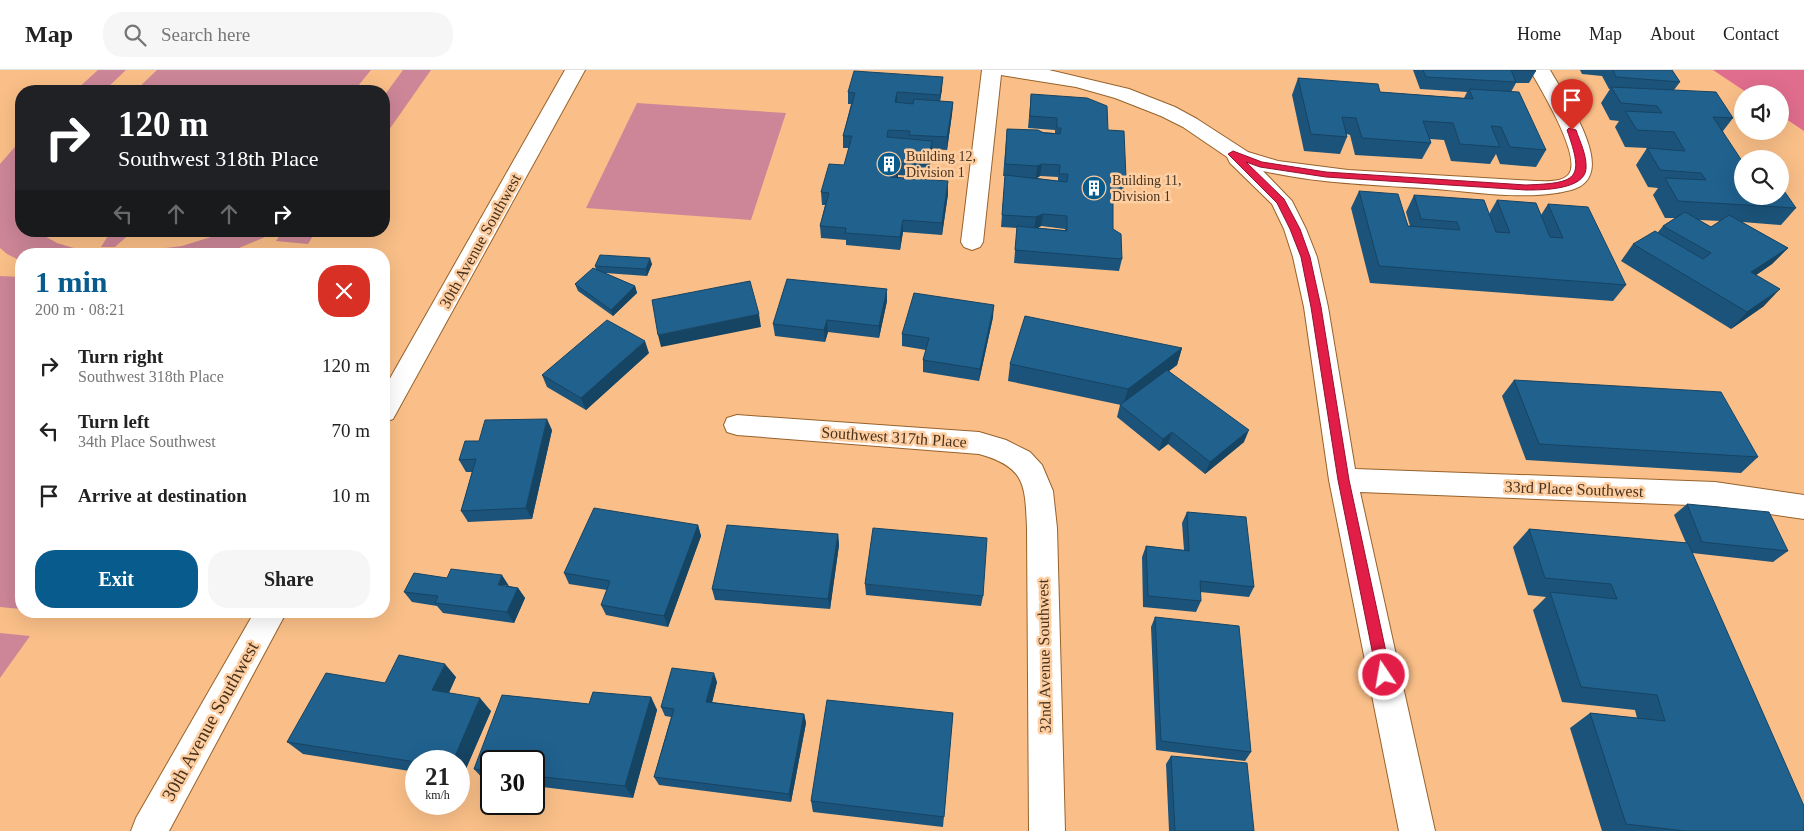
<!DOCTYPE html>
<meta charset="utf-8">
<style>
body{margin:0;font-family:"Times New Roman",serif;background:#f6f6f6;color:#222;height:100vh;display:flex;flex-direction:column;font-size:19px;white-space:nowrap}
*{box-sizing:border-box;margin:0}
p{font-size:16px;color:#767676}
.icon{flex:none;width:28px;height:28px;fill:none;stroke:currentColor;stroke-width:2;stroke-linecap:round;stroke-linejoin:round}
.map{position:relative;flex:1;overflow:hidden}
.side{position:absolute;left:15px;top:178px;width:375px;height:370px;display:flex;flex-direction:column;background:#fff;border-radius:20px;box-shadow:0 5px 20px #0002}
.side>*{flex:none}
.guide{position:absolute;left:15px;top:15px;width:375px;height:152px;border-radius:20px;box-shadow:0 5px 20px #0002;background:#202124;color:#fff;overflow:hidden}
.tools{position:absolute;left:1734px;top:15px;display:grid;gap:10px}
.tools a{display:grid;place-items:center;width:55px;height:55px;border-radius:50%;background:#fff;box-shadow:0 5px 20px #0002;font-size:25px}
.speed{position:absolute;left:405px;top:680px;display:flex;gap:10px;font-size:25px;font-weight:700;text-align:center}
.speed>*{display:grid;place-content:center;width:65px;height:65px;border-radius:50%;background:#fff;box-shadow:0 5px 20px #0002;line-height:1}
.speed small{font-size:12px;font-weight:400}
.speed .limit{border:2px solid #111;border-radius:8px;background:#fff;color:#111}
.pin{position:absolute;display:grid;place-items:center;width:42px;height:42px;color:#fff;margin:-51px -21px;border-radius:50% 50% 50% 0;rotate:-45deg;box-shadow:0 0 5px #0007}
.pin .icon{rotate:45deg}
.me{position:absolute;width:55px;margin:-28px;rotate:348deg;stroke-linejoin:round;filter:drop-shadow(0 0 4px #0008)}
.turn{display:flex;align-items:center;gap:18px;height:105px;padding:0 20px;font-size:22px}
.turn .icon{width:65px;height:65px;stroke-width:2.5}
.turn b{display:block;font-size:35px;line-height:42px}
.lanes{display:flex;align-items:center;height:48px;padding:0 20px;background:#0003;justify-content:center;gap:25px;direction:ltr}
.lanes .off{opacity:.35}
.round{display:grid;place-items:center;flex:none;width:52px;height:52px;border-radius:20px;background:#f6f6f6}
.summary{display:flex;align-items:center;justify-content:space-between;height:85px;padding:0 20px}
h1{font-size:30px;font-weight:800;line-height:38px;color:#075b8d}
.cta{display:flex;gap:10px;margin-top:auto;padding:10px 20px}
.cta a{flex:1;height:58px;border-radius:20px;background:#075b8d;color:#fff;font-size:20px;font-weight:800;line-height:58px;text-align:center}
.cta a+a{background:#f6f6f6;color:#222}
ul{padding:0;list-style:none}
li{display:flex;align-items:center;gap:15px;height:65px;padding:0 20px}
li div{flex:1}
li b{display:block;font-size:19px}
li em{font-style:normal}
header{display:flex;align-items:center;gap:30px;box-sizing:border-box;height:70px;padding:0 25px;background:#fff;border-bottom:1px solid #e0e0e0}
header strong{font-size:24px}
nav{display:flex;gap:28px;margin-inline-start:auto;font-size:18px}
.search{width:350px;height:45px;background:#f6f6f6;display:flex;align-items:center;gap:12px;box-sizing:border-box;padding:0 18px;border-radius:20px;color:#767676;font-size:19px}
.map>svg:first-child{display:block}
.green{fill:#cc8697}
.forest{fill:#e06d8e}
.lines{fill:none;stroke-linecap:round;stroke-linejoin:round}
.minor-casing{stroke:#97622b;stroke-width:2}
.minor{fill:#fff;fill-rule:evenodd}
.wall{fill:#1c537a;fill-rule:evenodd}
.shaded-wall{fill:#164463}
.building{fill:#20618e;stroke:#164463}
.route{fill:#e11d48;stroke:#92132f}
.labels{text-anchor:middle;dominant-baseline:central;stroke-width:5;stroke-linejoin:round;paint-order:stroke}
.far-poi-label{font-size:14px;fill:#4a321c;stroke:#fecfa3;text-anchor:start}
.street-label{font-size:16px;fill:#4a321c;stroke:#fecfa3}
.near-street-label{font-size:19px;fill:#4a321c;stroke:#fecfa3}
</style>
<header>
<strong>Map</strong>
<div class="search"><svg class="icon" aria-label="search" viewBox="0 0 24 24"><circle cx="10" cy="10" r="6"/><path d="M15 15l6 6"/></svg>Search here</div>
<nav><a>Home</a><a>Map</a><a>About</a><a>Contact</a></nav>
</header>
<div class="map">
<svg width="1804" height="761" viewBox="0 0 1804 761">
<rect width="100%" height="100%" fill="#fabf88"/>
<g class="green">
<path d="M98,0H126L104,21H75Z"/>
<path d="M157,0H371L354,21H135Z"/>
<path d="M403,0H431L384,67V26Z"/>
<path d="M637,33L786,43L751,150L586,138Z"/>
<path d="M21,70V113L18,130L21,143V161H36L57,173L77,179L126,183L182,176L230,161H279L225,184H21V191L7,184L0,178V94Z"/>
<path d="M111,161H133L115,177H101Z"/>
<path d="M283,161H316L308,174L276,171Z"/>
<path d="M0,206L21,207V539L0,537Z"/>
<path d="M0,563L30,566L0,608Z"/>
</g>
<path class="forest" d="M1713,0H1804V61L1780,45V24H1749Z"/>
<g class="lines">
<g class="minor-casing">
<g id="minor">
<path d="M565,0H585L393,349L384,352V319Z"/>
<path d="M982,0H1049L1129,19L1175,37L1197,49L1248,82L1278,91L1348,100L1535,111C1544,111 1562,113 1569,104C1582,86 1540,18 1530,0H1550C1563,23 1603,81 1589,107C1583,119 1568,121 1557,123C1517,129 1475,122 1436,119C1378,115 1319,114 1263,101L1292,131L1306,159L1317,187L1328,237L1355,399L1715,412L1804,425V449L1715,436L1360,422L1435,761H1399L1329,410L1304,237L1293,187L1284,159L1272,134L1230,93L1227,87L1183,57L1161,46L1115,28L1076,17L1001,5L983,172L980,177L972,180L964,177L961,172Z"/>
<path d="M737,345L979,362L1006,370L1030,382L1042,395L1053,421L1057,458L1065,761H1029L1027,458C1025,415 1026,397 979,384L737,365L727,362L724,355L727,348Z"/>
<path d="M255,541H287L169,761H131L136,748Z"/>
</g>
</g>
<use href="#minor" class="minor"/>
</g>
<g class="wall">
<path d="M1413,0H1535L1536,1L1529,13H1516L1511,22L1546,80L1536,97L1500,94L1496,84L1490,94L1451,91L1444,70L1430,69L1431,73L1422,89L1355,85L1350,65L1347,64V67L1340,84L1304,81L1292,25L1298,8L1380,22L1464,28L1467,22L1420,19Z"/>
<path d="M1580,0H1672L1680,12L1674,20L1733,48L1723,61L1742,126L1796,138L1781,155L1742,152L1788,178L1772,194L1756,205L1764,236L1731,259L1621,191L1633,174L1658,162L1663,156L1675,148H1665L1653,125L1658,118L1648,117L1636,95L1647,78L1625,77L1615,57L1619,51L1610,50L1601,33L1610,19H1609L1602,6L1582,4ZM1699,150L1720,151L1711,157Z"/>
<path d="M942,19L940,31L953,32L952,44L947,80L932,79L928,107L898,105V107L948,124L942,165L903,162L900,180L846,175V170L821,168L820,156L825,135H822L821,122L844,95L849,78H843V66L851,34H848V22Z"/>
<path d="M1031,24L1108,60L1126,108L1123,121H1113V159L1122,189L1119,201L1014,193L1017,158L1001,157L1005,106H1003L1007,59L1055,63V60L1028,58ZM1040,106L1058,107V111L1036,108ZM1041,156L1065,159V160L1038,158Z"/>
<path d="M1359,121L1408,156H1410L1406,142L1414,125L1489,144L1497,130L1541,145L1548,134L1626,215L1613,231L1370,213L1351,138Z"/>
<path d="M652,194L647,206L605,203L635,216L637,223L613,246L578,221L575,214L596,200L595,196Z"/>
<path d="M887,231L879,268L828,262L825,272L775,266L773,254Z"/>
<path d="M993,247L979,311L923,302V290L926,280L902,276V264Z"/>
<path d="M1182,278L1177,295L1169,301L1244,372L1205,404L1168,374L1159,381L1117,347L1120,335H1121L1008,311L1010,294Z"/>
<path d="M649,283L586,340L547,317L542,305Z"/>
<path d="M1514,310L1758,387L1741,403L1526,390L1502,326Z"/>
<path d="M552,360L532,449L468,452L461,441L472,402H466L459,390L479,371Z"/>
<path d="M1687,434L1788,481L1773,492L1692,483L1804,761H1602L1570,658L1590,643L1637,648L1635,640L1562,632L1533,540L1546,527L1528,525L1513,477L1529,459L1686,473L1674,445Z"/>
<path d="M1187,442L1254,517L1249,527L1200,522L1201,531L1196,542L1143,537L1142,487L1146,476L1184,480L1182,453Z"/>
<path d="M698,455L701,466L668,557L606,545L601,535L607,520L569,514L564,503Z"/>
<path d="M838,464L839,475L830,539L715,530L712,519Z"/>
<path d="M865,514L983,526L981,536L866,525Z"/>
<path d="M509,516L518,518L525,528L514,553L443,543L437,536L412,532L404,522Z"/>
<path d="M1155,547L1251,682L1245,691L1156,680L1151,557Z"/>
<path d="M456,607L449,623L491,641L462,708H459V691H416V702L303,684L287,672L385,613Z"/>
<path d="M717,612L712,632L804,644L806,653L791,732L659,715L654,707L671,647L665,646L661,637Z"/>
<path d="M651,627L657,640L633,728L534,716V691H491V712L485,711L474,699L589,634Z"/>
<path d="M953,643L943,757L813,742L811,731Z"/>
<path d="M1171,686L1254,761H1169L1166,694Z"/>
</g>
<g class="shaded-wall">
<path d="M943,7L942,19L939,37L940,25Z"/>
<path d="M897,22V34L895,32Z"/>
<path d="M953,32L952,44L947,80V67Z"/>
<path d="M932,71V83L928,107V95Z"/>
<path d="M898,93V105L896,115V103Z"/>
<path d="M1042,94L1040,106L1036,109L1037,96Z"/>
<path d="M948,111V124L942,165V153Z"/>
<path d="M1043,144L1041,156L1034,160L1036,147Z"/>
<path d="M903,150V162L900,180V167Z"/>
<path d="M1788,178L1772,194L1736,219L1751,202Z"/>
<path d="M650,188L652,194L647,206L646,199Z"/>
<path d="M635,216L637,223L613,246L611,240Z"/>
<path d="M887,219V231L879,268V256Z"/>
<path d="M1780,219L1764,236L1731,259L1747,242Z"/>
<path d="M994,235L993,247L979,311L980,299Z"/>
<path d="M759,244L761,257L661,277L658,265Z"/>
<path d="M827,250L828,262L825,272L824,260Z"/>
<path d="M645,271L649,283L586,340L581,328Z"/>
<path d="M1182,278L1177,295L1123,335L1128,319Z"/>
<path d="M547,349L552,360L532,449L526,438Z"/>
<path d="M1249,360L1244,372L1205,404L1210,392Z"/>
<path d="M1172,362L1168,374L1159,381L1163,369Z"/>
<path d="M698,455L701,466L668,557L664,546Z"/>
<path d="M838,464L839,475L830,539L828,529Z"/>
<path d="M502,505L509,516L498,515Z"/>
<path d="M518,518L525,528L514,553L507,542Z"/>
<path d="M445,594L456,607L444,633L432,620Z"/>
<path d="M714,603L717,612L710,641L706,632Z"/>
<path d="M651,627L657,640L633,728L625,716Z"/>
<path d="M480,628L491,641L462,708L459,705V691H453Z"/>
<path d="M804,644L806,653L791,732L789,724Z"/>
</g>
<g class="building">
<path d="M1423,0H1511L1516,12L1426,7Z"/>
<path d="M1513,0H1535L1536,1Z"/>
<path d="M1613,0H1672L1680,12L1616,7Z"/>
<path d="M854,1L943,7L940,25L897,22L895,32L913,34L914,29L953,32L947,67L909,65L910,61L888,60L887,67L932,71L928,95L898,93L896,103L892,102L890,107L948,111L942,153L903,150L900,167L845,163L846,158L820,156L829,123L821,122L829,94L844,95L852,66H843L855,23L848,22Z"/>
<path d="M1298,8L1378,14L1380,22L1473,29L1469,19L1519,22L1546,80L1510,77L1501,57L1491,56L1500,77L1460,74L1453,53L1423,51L1431,73L1362,68L1356,48L1342,47L1347,67L1311,64Z"/>
<path d="M1611,17L1716,22L1733,48L1713,47L1742,91V126H1780V115L1796,138L1678,131L1665,108L1706,110L1701,103L1660,100L1647,78L1685,81L1674,62L1637,60L1625,41L1662,43L1657,36L1621,33Z"/>
<path d="M1031,24L1087,28L1107,36L1108,60L1124,61L1126,108L1113,109V159L1121,164L1122,189L1015,180L1017,156L1067,161V146L1043,144L1036,147L1002,145L1005,105L1067,112L1068,104H1059L1060,95L1042,94L1037,96L1005,94L1007,59L1038,60L1044,63L1060,64L1061,58H1057V48L1030,46Z"/>
<path d="M1359,121L1398,124L1408,156L1460,160L1457,152L1421,149L1414,125L1484,130L1496,162L1510,163L1497,130L1536,133L1550,167L1563,168L1548,134L1588,137L1626,215L1379,196Z"/>
<path d="M1685,142L1711,157L1729,145L1788,178L1751,202L1780,219L1747,242L1633,174L1655,161L1703,189L1711,183L1663,156Z"/>
<path d="M600,185L650,188L646,199L595,196Z"/>
<path d="M593,198L635,216L611,240L575,214Z"/>
<path d="M787,209L887,219L879,256L827,250L824,260L773,254Z"/>
<path d="M750,211L759,244L658,265L652,230Z"/>
<path d="M914,223L994,235L980,299L923,290L929,268L902,264Z"/>
<path d="M1025,246L1182,278L1128,319L1010,294Z"/>
<path d="M607,250L645,271L581,328L542,305Z"/>
<path d="M1167,300L1249,360L1210,392L1172,362L1163,369L1120,335Z"/>
<path d="M1514,310L1721,322L1758,387L1539,374Z"/>
<path d="M547,349L526,438L461,441L476,389L459,390L465,371H479L485,350Z"/>
<path d="M1687,434L1769,442L1788,481L1702,472Z"/>
<path d="M594,438L698,455L664,546L601,535L610,511L564,503Z"/>
<path d="M1187,442L1246,447L1254,517L1200,511L1201,531L1148,526L1146,476L1189,481Z"/>
<path d="M727,455L838,464L828,529L712,519Z"/>
<path d="M873,458L987,468L983,526L865,514Z"/>
<path d="M1529,459L1688,473L1804,736V761H1684L1626,754L1590,643L1665,651L1657,625L1581,617L1550,522L1617,529L1611,514L1545,508Z"/>
<path d="M451,499L502,505L498,515L518,518L507,542L435,533L438,526L404,522L414,503L447,508Z"/>
<path d="M1155,547L1239,556L1251,682L1161,671Z"/>
<path d="M399,585L445,594L432,620L480,628L453,691L416,692L287,672L326,603L385,613Z"/>
<path d="M672,598L714,603L706,632L804,644L789,724L654,707L674,639L661,637Z"/>
<path d="M593,622L651,627L625,716L534,706V691H491V701L474,699L502,625L589,634Z"/>
<path d="M827,630L953,643L944,747L811,731Z"/>
<path d="M1171,686L1247,693L1254,761H1175Z"/>
</g>
<path class="route" d="M1569,58L1576,60C1580,72 1587,85 1586,99C1584,120 1542,120 1526,120L1326,107L1260,97L1246,92L1284,129L1300,159L1310,187L1321,237L1349,410L1391,605L1389,610L1384,611L1379,610L1377,605L1338,410L1311,237L1301,187L1290,159L1277,133L1228,84L1233,81L1262,92L1326,102L1526,115C1577,113 1585,110 1567,60Z"/>
<defs>
<g id="building-disc" transform="scale(1.25)"><circle r="9.5" fill="#075b8d" stroke="#fecfa3"/><path d="M-4-6H4V6H1V3H-1V6H-4ZM-2.5-4.3h1.7v1.8h-1.7ZM.8-4.3h1.7v1.8H.8ZM-2.5-1h1.7V.8h-1.7ZM.8-1h1.7V.8H.8Z" fill="#fff"/></g>
</defs>
<g fill-rule="evenodd">
<use href="#building-disc" x="889" y="94"/>
<use href="#building-disc" x="1094" y="118"/>
</g>
<g class="labels">
<g class="far-poi-label">
<text x="906" y="86">Building 12,<tspan x="906" dy="16">Division 1</tspan></text>
<text x="1112" y="110">Building 11,<tspan x="1112" dy="16">Division 1</tspan></text>
</g>
<g class="street-label">
<text transform="translate(480 171) rotate(-61)">30th Avenue Southwest</text>
<text transform="translate(894 367) rotate(4)">Southwest 317th Place</text>
<text transform="translate(1574 419) rotate(2)">33rd Place Southwest</text>
<text transform="translate(1044 586) rotate(-91)">32nd Avenue Southwest</text>
</g>
<g class="near-street-label">
<text transform="translate(210 651) rotate(-61)">30th Avenue Southwest</text>
</g>
</g>
</svg>
<div class="tools">
<a><svg class="icon" aria-label="sound" viewBox="0 0 24 24"><path d="M4 9h4l5-4v14l-5-4H4zM17 9q2 3 0 6"/></svg></a>
<a><svg class="icon" aria-label="search" viewBox="0 0 24 24"><circle cx="10" cy="10" r="6"/><path d="M15 15l6 6"/></svg></a>
</div>
<div class="speed"><div>21<small>km/h</small></div><div class="limit">30</div></div>
<div class="pin" style="left:1572px;top:60px;background:#d93025"><svg class="icon" aria-label="arrive" viewBox="0 0 24 24"><path d="M6 21V4h12l-3 4 3 4H6"/></svg></div>
<svg class="me" style="left:1384px;top:605px" viewBox="-20 -20 40 40"><circle r="17" fill="#e11d48" stroke="#fff" stroke-width="3"/><path d="M0-11L8 9 0 5-8 9z" fill="#fff"/></svg>
<div class="guide">
<div class="turn"><svg class="icon" aria-label="right" viewBox="0 0 24 24"><path d="M7 20v-9h11M14 6l5 5-5 5"/></svg><div><b>120 m</b>Southwest 318th Place</div></div>
<div class="lanes"><svg class="icon off" aria-label="left" viewBox="0 0 24 24"><path d="M17 20v-9H6M10 6l-5 5 5 5"/></svg><svg class="icon off" aria-label="ahead" viewBox="0 0 24 24"><path d="M12 20V5M6 11l6-6 6 6"/></svg><svg class="icon off" aria-label="ahead" viewBox="0 0 24 24"><path d="M12 20V5M6 11l6-6 6 6"/></svg><svg class="icon" aria-label="right" viewBox="0 0 24 24"><path d="M7 20v-9h11M14 6l5 5-5 5"/></svg></div>
</div>
<section class="side">
<div class="summary"><div><h1>1 min</h1><p>200 m · 08:21</p></div><a class="round" style="background:#d93025;color:#fff"><svg class="icon" aria-label="close" viewBox="0 0 24 24"><path d="M6 6l12 12M18 6L6 18"/></svg></a></div>
<ul>
<li><svg class="icon" aria-label="right" viewBox="0 0 24 24"><path d="M7 20v-9h11M14 6l5 5-5 5"/></svg><div><b>Turn right</b><p>Southwest 318th Place</p></div><em>120 m</em></li>
<li><svg class="icon" aria-label="left" viewBox="0 0 24 24"><path d="M17 20v-9H6M10 6l-5 5 5 5"/></svg><div><b>Turn left</b><p>34th Place Southwest</p></div><em>70 m</em></li>
<li><svg class="icon" aria-label="arrive" viewBox="0 0 24 24"><path d="M6 21V4h12l-3 4 3 4H6"/></svg><div><b>Arrive at destination</b></div><em>10 m</em></li>
</ul>
<div class="cta"><a>Exit</a><a>Share</a></div>
</section>
</div>
